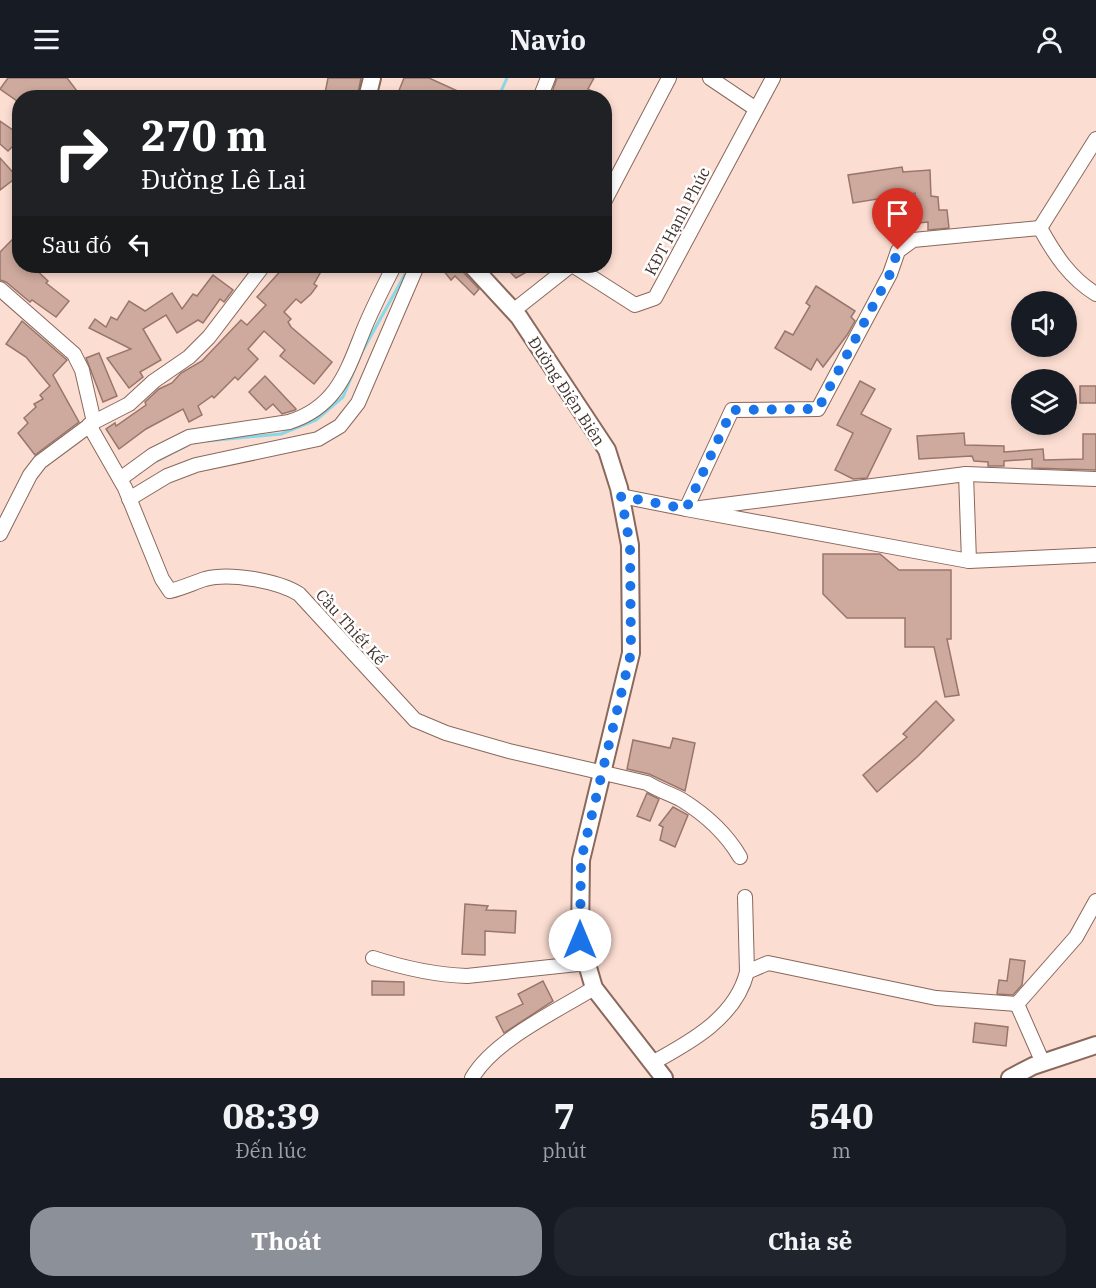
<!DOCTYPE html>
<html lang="vi">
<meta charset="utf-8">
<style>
body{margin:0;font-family:"IBM Plex Serif",serif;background:#20242c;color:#f1f3f6;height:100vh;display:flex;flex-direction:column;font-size:22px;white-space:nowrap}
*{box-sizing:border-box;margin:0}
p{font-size:20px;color:#9ea1a6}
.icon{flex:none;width:33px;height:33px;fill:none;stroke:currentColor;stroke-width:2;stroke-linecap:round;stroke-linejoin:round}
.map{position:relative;height:1000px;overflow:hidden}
.details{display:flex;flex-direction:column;background:#171b24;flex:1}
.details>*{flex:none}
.banner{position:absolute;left:12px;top:12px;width:600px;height:183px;border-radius:24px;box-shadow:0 3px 9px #0003;background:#202124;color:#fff;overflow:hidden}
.buttons{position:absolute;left:1011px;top:213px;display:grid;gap:12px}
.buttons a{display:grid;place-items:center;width:66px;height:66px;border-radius:50%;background:#171b24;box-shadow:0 3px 9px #0003;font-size:30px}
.pin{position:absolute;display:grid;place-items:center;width:51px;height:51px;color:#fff;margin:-62px -26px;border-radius:50% 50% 50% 0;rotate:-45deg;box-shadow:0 0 6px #0007}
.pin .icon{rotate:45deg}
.me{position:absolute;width:66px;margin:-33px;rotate:0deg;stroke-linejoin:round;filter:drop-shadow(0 0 4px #0008)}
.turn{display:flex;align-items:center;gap:21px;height:126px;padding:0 30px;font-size:27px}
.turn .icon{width:78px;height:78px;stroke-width:2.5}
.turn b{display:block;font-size:42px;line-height:51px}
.then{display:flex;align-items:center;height:57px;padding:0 30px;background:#0003;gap:12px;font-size:22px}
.eta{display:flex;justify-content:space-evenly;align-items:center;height:102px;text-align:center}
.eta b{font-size:36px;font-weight:700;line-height:42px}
.button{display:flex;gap:12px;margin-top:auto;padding:12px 30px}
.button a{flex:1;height:69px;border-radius:24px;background:#8c9099;color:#fff;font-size:24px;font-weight:700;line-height:69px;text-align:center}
.button a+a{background:#20242c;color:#f1f3f6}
header{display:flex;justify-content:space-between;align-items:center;height:78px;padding:0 30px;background:#171b24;font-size:27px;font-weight:700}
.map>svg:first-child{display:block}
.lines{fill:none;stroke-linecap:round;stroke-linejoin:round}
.stream{stroke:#88d9e8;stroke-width:3}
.building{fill:#cea99d;stroke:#99766b;stroke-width:1.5}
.minor-casing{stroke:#8a685c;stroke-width:16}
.major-casing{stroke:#8a685c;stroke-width:20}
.minor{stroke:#fff;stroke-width:14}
.major{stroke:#fff;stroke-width:16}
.route{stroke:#1a73e8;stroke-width:10;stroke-dasharray:0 18}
.labels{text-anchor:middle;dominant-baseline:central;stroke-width:5;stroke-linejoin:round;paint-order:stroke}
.street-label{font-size:16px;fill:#41332d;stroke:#fff}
</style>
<header><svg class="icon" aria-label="menu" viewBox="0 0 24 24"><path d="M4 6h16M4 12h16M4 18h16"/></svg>Navio<svg class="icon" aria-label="person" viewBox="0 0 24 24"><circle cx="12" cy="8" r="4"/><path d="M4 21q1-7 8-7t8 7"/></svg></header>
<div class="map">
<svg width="1096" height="1000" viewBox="0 0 1096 1000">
<rect width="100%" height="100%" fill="#fcddd2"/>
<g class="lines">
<g class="stream">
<path d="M498,20L507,0"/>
<path d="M207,363L281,356L316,342L343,319L362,274L409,189"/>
<path d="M155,384L186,368"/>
</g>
</g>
<g class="building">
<path d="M8,0H67L77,13L71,20H20V25L0,11Z"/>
<path d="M328,0H361L357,20H324Z"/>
<path d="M404,0H429L473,20H440L427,14L426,20H396Z"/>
<path d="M557,0H594L588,11L592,13L589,20H550Z"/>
<path d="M0,43L20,57V61L8,73L0,66Z"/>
<path d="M0,80L17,99L0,112Z"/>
<path d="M902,89L903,94L930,92L931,118L938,119L939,132H947L949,150L928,152V144L918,145L915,115L853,125L848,97Z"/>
<path d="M13,161L20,170V188H32L48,203L46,205L69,223L56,239L32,222L30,224L6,204L0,202V174Z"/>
<path d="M285,188H324L314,206L317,208L311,216L301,225L296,221L284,234L291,241L288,244L291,249L332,284L314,306L280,278L285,272L264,253L248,271L258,281L238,302L235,299L214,320L212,318L198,328L202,337L189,344L183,331L146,351L119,371L106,351L115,345L116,348L146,327L145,324L159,311L172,305L181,295L202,283L241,242L247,247L266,227L257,219Z"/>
<path d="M440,188H462L464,195L479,211L474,217L455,198L451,202Z"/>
<path d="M504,188H537L516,200Z"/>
<path d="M213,197L233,212L224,224L220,221L203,245L198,242L177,255L166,237L143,251L161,282L140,294L143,299L129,310L107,280L131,271L89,250L95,241L106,249L111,239L117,242L129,223L145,233L172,215L182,231L193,216L197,218Z"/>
<path d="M816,208L855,233L851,239L855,243L847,257L823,289L817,281L811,292L775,270L785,253L793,257L810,228L806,225Z"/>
<path d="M22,243L67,282L53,297L79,344L35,377L18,355L28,345L24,340L36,329L34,326L43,321L40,317L50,308L26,279L6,266Z"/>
<path d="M99,275L117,318L103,324L86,280Z"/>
<path d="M265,298L296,331L295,332L282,336L273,326L266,332L249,314Z"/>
<path d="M860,303L875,311L861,336L891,351L867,400L853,401L835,392L853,355L837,347Z"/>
<rect x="1080" y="308" width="16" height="17"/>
<path d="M964,355L965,367L1004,368V374L1043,371L1044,382L1083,381V356H1096V392L1032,390V381L1004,383V388H988V384L974,383L972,378L919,381L917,358Z"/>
<path d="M823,476H880L899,492H951V561H947L959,617L945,619L934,569H905V540H847L823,516Z"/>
<path d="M936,623L954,642L917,679L877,714L863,697L907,659L903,656Z"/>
<path d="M673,660L695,665L685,713L649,696L627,691L633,662L670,670Z"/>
<path d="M647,715L659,721L650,743L637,738Z"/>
<path d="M673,729L688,737L675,769L660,762L663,749L659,747Z"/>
<path d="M465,826L488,828L486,832L516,833L515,855L485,853V877L462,876Z"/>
<path d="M1010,881L1025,883L1022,907L1013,917L997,916L999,902L1007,903Z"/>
<path d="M372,903L404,904V917H372Z"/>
<path d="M543,903L553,923L504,955L496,939L523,926L518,916Z"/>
<path d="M975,945L1008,949L1006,968L973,964Z"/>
</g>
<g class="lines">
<g class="minor-casing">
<g id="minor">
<path d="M710,0L756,31"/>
<path d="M540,20L548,0"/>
<path d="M604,124L669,0"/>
<path d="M1040,150L1096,61"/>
<path d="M574,188L635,227L655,220L773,0"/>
<path d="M0,211L74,276L82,292L94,344"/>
<path d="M513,233L570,188"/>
<path d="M89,347L125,410L162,501L170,513C182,510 193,505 205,501C230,494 278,503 299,516L415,642L446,655L509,673L647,705C658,712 671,716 682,722C706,737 726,755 740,779"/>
<path d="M966,396L969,483"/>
<path d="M120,401L153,377L189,359L289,344C337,329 347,293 364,251C373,229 384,208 394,188"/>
<path d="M621,418L686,431L732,332L818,331L890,196L898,173L913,162L1040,150C1055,177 1070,200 1096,216"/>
<path d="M129,421L167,398L196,387L318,361L340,348L358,325L417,188"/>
<path d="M700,430L966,396L1096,401"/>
<path d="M686,431L969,483L1096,477"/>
<path d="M0,456L30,397L40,384L94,344L129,326L154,303L189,279L209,259L263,188"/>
<path d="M745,819L747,894"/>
<path d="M373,880C404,890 434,897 467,898L587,885"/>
<path d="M652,985C691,964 736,939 747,894L768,885L936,920L1017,926"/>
<path d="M1043,985L1017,926L1076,859L1096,823"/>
<path d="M472,1000C494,962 557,933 594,910"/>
</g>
</g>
<g class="major-casing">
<g id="major">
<path d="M367,20L372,0"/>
<path d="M472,188L519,239L607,372L619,410L630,467L631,575L581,782L580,862L594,910L664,1000"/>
<path d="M1010,1000L1033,988L1096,967"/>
</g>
</g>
<use href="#minor" class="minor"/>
<use href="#major" class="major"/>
</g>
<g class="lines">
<path class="route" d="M580,862L581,782L631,575L630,467L621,418L686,431L732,332L818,331L890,196L898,172"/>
</g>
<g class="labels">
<g class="street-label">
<text transform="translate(677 143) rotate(-62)">KĐT Hạnh Phúc</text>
<text transform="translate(567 313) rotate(57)">Đường Điện Biên</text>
<text transform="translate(351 549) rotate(48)">Cầu Thiết Kế</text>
</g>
</g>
</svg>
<div class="buttons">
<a><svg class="icon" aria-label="sound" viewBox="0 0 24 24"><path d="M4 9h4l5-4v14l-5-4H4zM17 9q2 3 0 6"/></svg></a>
<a><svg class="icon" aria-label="layers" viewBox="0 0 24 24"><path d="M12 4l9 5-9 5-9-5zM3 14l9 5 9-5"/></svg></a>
</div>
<div class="pin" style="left:898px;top:172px;background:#d93025"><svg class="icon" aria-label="arrive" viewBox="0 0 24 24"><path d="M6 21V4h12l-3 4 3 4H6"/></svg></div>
<svg class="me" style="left:580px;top:862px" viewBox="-20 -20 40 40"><circle r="19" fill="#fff"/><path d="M0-13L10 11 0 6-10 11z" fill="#1a73e8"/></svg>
<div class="banner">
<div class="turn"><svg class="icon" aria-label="right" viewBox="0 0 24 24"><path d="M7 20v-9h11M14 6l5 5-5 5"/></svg><div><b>270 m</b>Đường Lê Lai</div></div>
<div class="then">Sau đó<svg class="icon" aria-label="left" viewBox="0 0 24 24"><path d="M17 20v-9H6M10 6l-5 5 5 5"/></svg></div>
</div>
</div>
<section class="details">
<div class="eta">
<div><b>08:39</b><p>Đến lúc</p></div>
<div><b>7</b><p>phút</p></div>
<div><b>540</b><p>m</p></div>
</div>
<div class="button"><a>Thoát</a><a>Chia sẻ</a></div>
</section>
